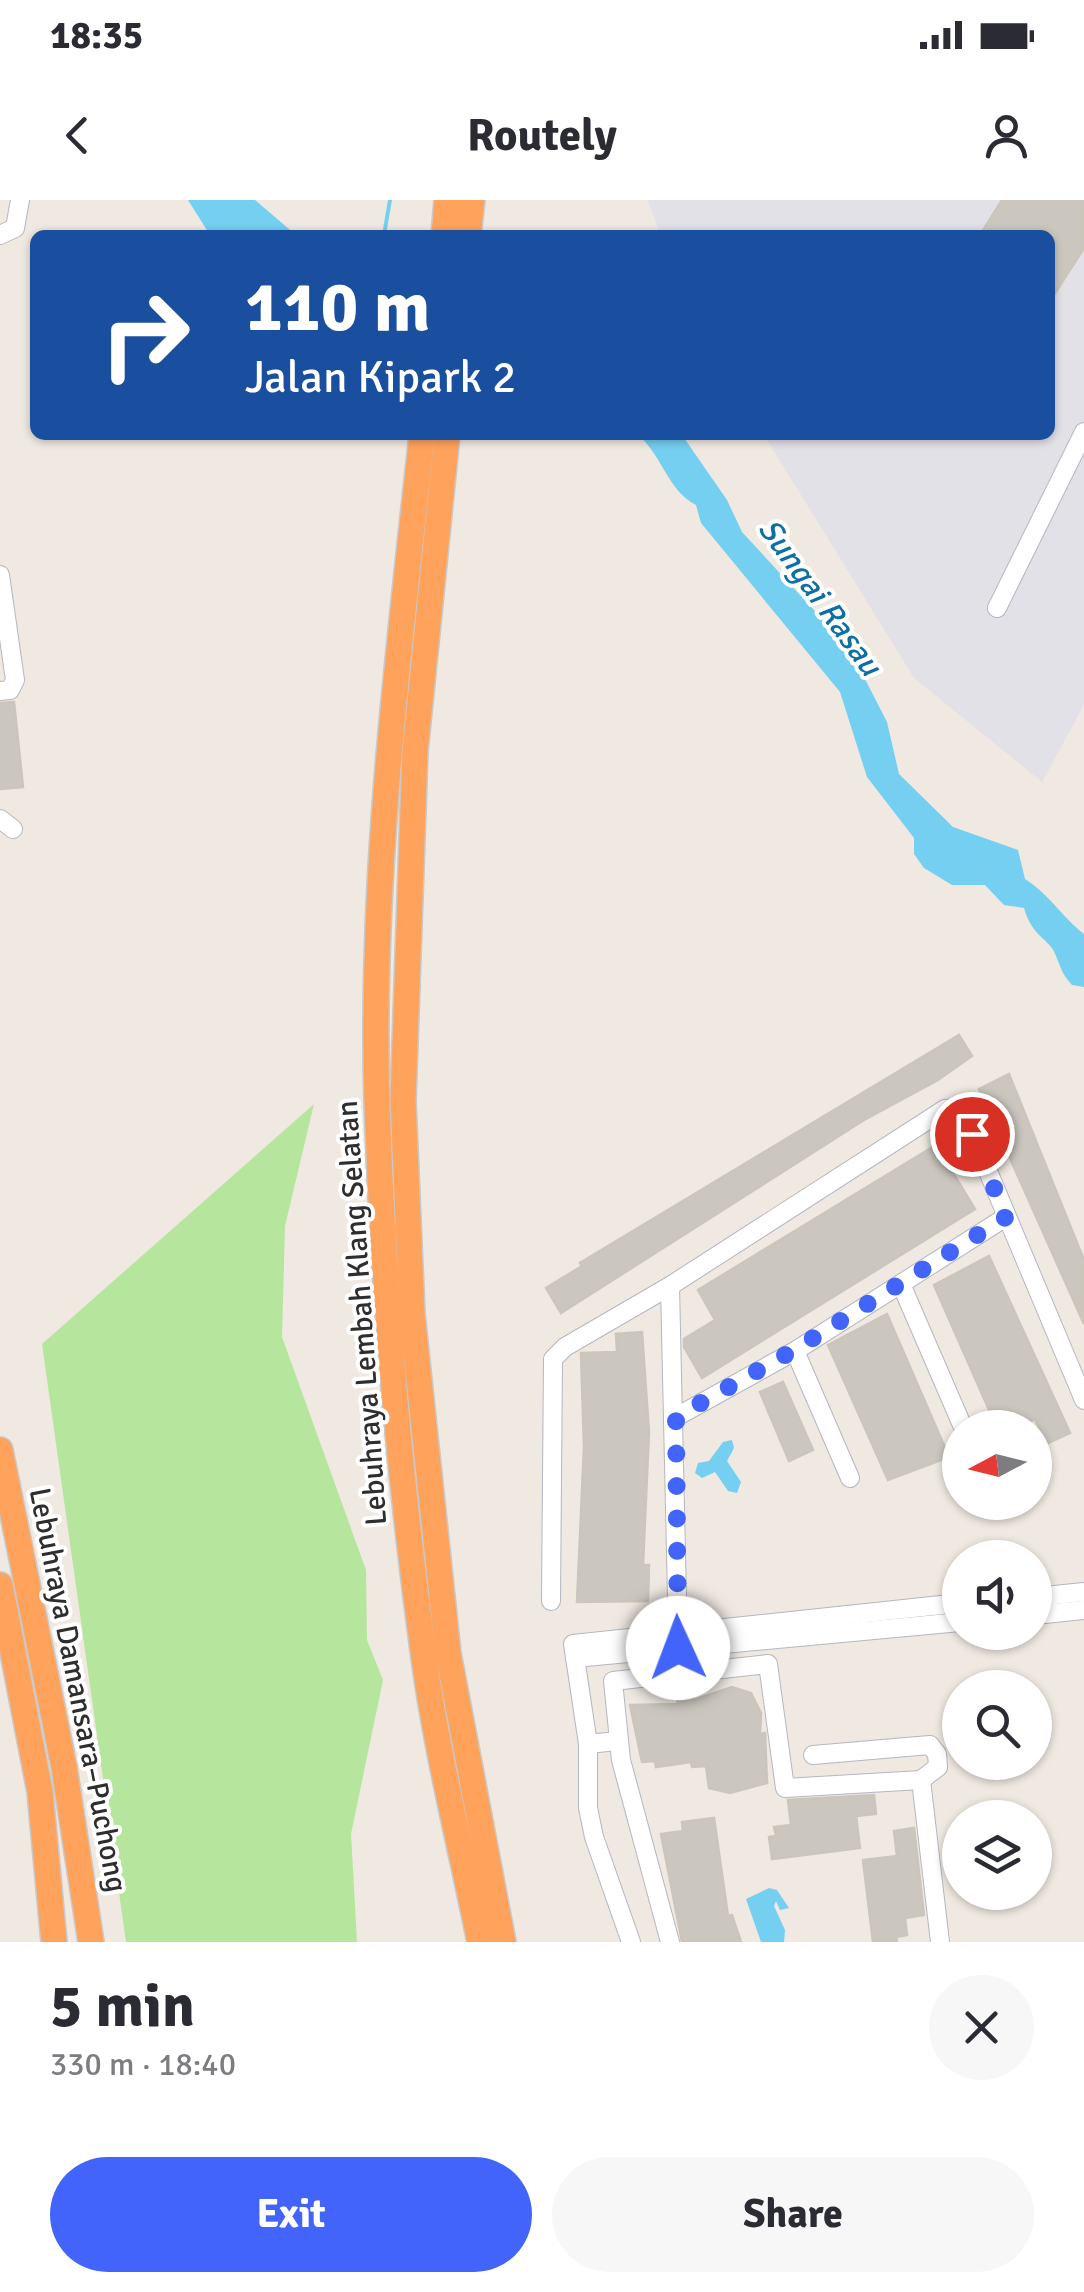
<!DOCTYPE html>
<meta charset="utf-8">
<style>
body{margin:0;font-family:Signika,sans-serif;background:#f7f7f7;color:#2b2b33;height:100vh;display:flex;flex-direction:column;font-size:38px;white-space:nowrap}
*{box-sizing:border-box;margin:0}
p{font-size:32px;color:#7c7c81}
.icon{flex:none;width:55px;height:55px;fill:none;stroke:currentColor;stroke-width:2;stroke-linecap:round;stroke-linejoin:round}
.map{position:relative;height:1742px;overflow:hidden}
.sheet{display:flex;flex-direction:column;background:#fff;flex:1}
.sheet>*{flex:none}
.hud{position:absolute;left:30px;top:30px;width:1025px;height:210px;border-radius:15px;box-shadow:0 2px 8px #0004;background:#1a4fa0;color:#fff;overflow:hidden}
.needle{width:65px;rotate:263deg}
.tools{position:absolute;left:942px;top:1210px;display:grid;gap:20px}
.tools a{display:grid;place-items:center;width:110px;height:110px;border-radius:50%;background:#fff;box-shadow:0 2px 8px #0004;font-size:50px}
.pin{position:absolute;display:grid;place-items:center;width:85px;height:85px;color:#fff;margin:-42px;border:5px solid #fff;border-radius:50%;box-shadow:0 2px 10px #0007}
.me{position:absolute;width:110px;margin:-55px;rotate:358deg;stroke-linejoin:round;filter:drop-shadow(0 0 8px #0008)}
.turn{display:flex;align-items:center;gap:35px;height:210px;padding:0 50px;font-size:45px}
.turn .icon{width:130px;height:130px;stroke-width:2.5}
.turn b{display:block;font-size:70px;line-height:85px}
.round{display:grid;place-items:center;flex:none;width:105px;height:105px;border-radius:52px;background:#f7f7f7}
.summary{display:flex;align-items:center;justify-content:space-between;height:170px;padding:0 50px}
h1{font-size:60px;font-weight:700;line-height:75px}
.button{display:flex;gap:20px;margin-top:auto;padding:20px 50px}
.button a{flex:1;height:115px;border-radius:60px;background:#4264fb;color:#fff;font-size:40px;font-weight:700;line-height:115px;text-align:center}
.button a+a{background:#f7f7f7;color:#2b2b33}
.status{display:flex;justify-content:space-between;align-items:center;height:70px;padding:0 50px;background:#fff;direction:ltr}
.status svg{height:28px;fill:currentColor}
header{display:flex;justify-content:space-between;align-items:center;height:130px;padding:0 50px;background:#fff;font-size:45px;font-weight:700}
.map>svg:first-child{display:block}
.industrial{fill:#e3e1e8}
.green{fill:#b6e59e}
.water{fill:#75cff0}
.lines{fill:none;stroke-linecap:round;stroke-linejoin:round}
.stream{stroke:#75cff0;stroke-width:4}
.building{fill:#cbc7bf;stroke:#cbc5ba;stroke-width:2.5}
.minor-casing{stroke:#b4b7c1;stroke-width:20}
.highway-casing{stroke:#c9c9c9;stroke-width:28}
.minor{stroke:#fff;stroke-width:18}
.highway{stroke:#ffa35c;stroke-width:25}
.route{stroke:#4264fb;stroke-width:18;stroke-dasharray:0 32.4}
.labels{text-anchor:middle;dominant-baseline:central;stroke-width:8;stroke-linejoin:round;paint-order:stroke}
.street-label{font-size:30px;fill:#2e2e2e;stroke:#fff}
.water-label{font-size:32px;font-style:italic;fill:#0d6fa3;stroke:#fff}
</style>
<div class="status"><b>18:35</b><svg viewBox="0 0 49 12"><path d="M0 12V9h3v3zM5 12V6h3v6zM10 12V3h3v9zM15 12V0h3v12zM26 1h20v11H26zM47 4h2v5h-2z"/></svg></div>
<header><svg class="icon" aria-label="back" viewBox="0 0 24 24"><path d="M15 5l-7 7 7 7"/></svg>Routely<svg class="icon" aria-label="person" viewBox="0 0 24 24"><circle cx="12" cy="8" r="4"/><path d="M4 21q1-7 8-7t8 7"/></svg></header>
<div class="map">
<svg width="1084" height="1742" viewBox="0 0 1084 1742">
<rect width="100%" height="100%" fill="#efe9e1"/>
<path class="industrial" d="M647,0H1084V505L1042,582L914,478L764,235H1050V35H661Z"/>
<path class="green" d="M314,904L285,1026L282,1137L366,1370L367,1440L383,1480L351,1634L357,1742H126L42,1144Z"/>
<g class="water">
<path d="M188,0H255L296,35H210Z"/>
<path d="M638,235H682L727,300L742,332L849,448L887,522L899,574L953,627L1018,650L1025,679C1049,694 1062,717 1084,734V787L1072,785C1062,774 1061,768 1056,756C1050,738 1033,739 1024,708L1004,705L985,685H952L924,668L914,654V638L867,577L840,492L701,323L696,305C667,290 663,256 638,235Z"/>
<path d="M732,1240L734,1248L727,1261L741,1282L737,1293L728,1291L715,1272L702,1278L695,1273L698,1263L709,1261L723,1242Z"/>
<path d="M769,1688L777,1690L789,1708L780,1710L776,1701L774,1706L785,1730L784,1742H761L746,1699Z"/>
</g>
<g class="lines">
<path class="stream" d="M384,35L390,0"/>
</g>
<g class="building">
<path d="M1002,0H1084V48L1050,101V35H980Z"/>
<path d="M14,502L23,587L0,589V503Z"/>
<path d="M959,835L972,856L938,880L864,920L561,1113L546,1088L582,1066L580,1063Z"/>
<path d="M1009,874L1084,1060V1124L979,889Z"/>
<path d="M936,945L975,1009L702,1178L684,1147V1139L715,1120L698,1090Z"/>
<path d="M989,1056L1070,1233L1046,1244L1035,1219L1016,1228H997L934,1085Z"/>
<path d="M887,1114L949,1257L888,1280L828,1145Z"/>
<path d="M642,1132L649,1232L643,1365H649L648,1401L577,1402L584,1247L581,1153L617,1152L616,1134Z"/>
<path d="M783,1182L813,1250L789,1261L760,1192Z"/>
<path d="M693,1485L694,1500L732,1487L751,1493L761,1513L760,1534L765,1533L767,1583L730,1593L709,1588L706,1566L692,1567L691,1562L656,1567L655,1561L642,1562L630,1505L678,1504L676,1487Z"/>
<path d="M874,1595L876,1614L856,1616L860,1648L772,1659L769,1637L776,1636L774,1627L791,1625L788,1600Z"/>
<path d="M714,1618L728,1716L732,1715L741,1742H682L661,1634L683,1631L682,1622Z"/>
<path d="M914,1628L924,1715L905,1718L907,1735L896,1737L897,1742H873L863,1660L897,1656L894,1631Z"/>
</g>
<g class="lines">
<g class="minor-casing">
<g id="minor">
<path d="M0,35L15,28L20,0"/>
<path d="M0,375L15,480L10,490L0,491"/>
<path d="M997,408L1084,232"/>
<path d="M0,619L13,629"/>
<path d="M901,1084L962,1225"/>
<path d="M670,1086L678,1442"/>
<path d="M795,1151L850,1278"/>
<path d="M676,1217L795,1151L1006,1017"/>
<path d="M1035,1397L1084,1392"/>
<path d="M551,1401L553,1159L565,1147L670,1086L945,909L955,908L964,914L1084,1200"/>
<path d="M1035,1415L1084,1410"/>
<path d="M575,1458L960,1422"/>
<path d="M617,1541L588,1544L573,1444L960,1403"/>
<path d="M588,1544V1608L594,1637L631,1742"/>
<path d="M813,1555L930,1545L937,1554L938,1567L921,1580"/>
<path d="M670,1742L621,1560L613,1481L768,1464L785,1588L921,1580L940,1742"/>
</g>
</g>
<g class="highway-casing">
<g id="highway">
<path d="M444,35L447,0"/>
<path d="M468,35L472,0"/>
<path d="M422,235C398,456 370,681 377,904C383,1088 399,1275 424,1458C437,1553 461,1648 480,1742"/>
<path d="M447,235L415,551L403,901L412,1114L448,1453L503,1742"/>
<path d="M0,1250L64,1567L91,1742"/>
<path d="M0,1385L40,1592L54,1742"/>
</g>
</g>
<use href="#minor" class="minor"/>
<use href="#highway" class="highway"/>
</g>
<g class="lines">
<path class="route" d="M678,1448L676,1217L794,1150L1006,1017L972,934"/>
</g>
<g class="labels">
<g class="street-label">
<text transform="translate(362 1113) rotate(-94)">Lebuhraya Lembah Klang Selatan</text>
<text transform="translate(78 1490) rotate(79)">Lebuhraya Damansara–Puchong</text>
</g>
<g class="water-label">
<text transform="translate(820 397) rotate(54)">Sungai Rasau</text>
</g>
</g>
</svg>
<div class="tools">
<a><svg class="needle" viewBox="-14 -14 28 28"><path d="M0-13l5 13h-10z" fill="#e53935"/><path d="M0 13l5-13h-10z" fill="#7c7c81"/></svg></a>
<a><svg class="icon" aria-label="sound" viewBox="0 0 24 24"><path d="M4 9h4l5-4v14l-5-4H4zM17 9q2 3 0 6"/></svg></a>
<a><svg class="icon" aria-label="search" viewBox="0 0 24 24"><circle cx="10" cy="10" r="6"/><path d="M15 15l6 6"/></svg></a>
<a><svg class="icon" aria-label="layers" viewBox="0 0 24 24"><path d="M12 4l9 5-9 5-9-5zM3 14l9 5 9-5"/></svg></a>
</div>
<div class="pin" style="left:972px;top:934px;background:#d93025"><svg class="icon" aria-label="arrive" viewBox="0 0 24 24"><path d="M6 21V4h12l-3 4 3 4H6"/></svg></div>
<svg class="me" style="left:678px;top:1448px" viewBox="-20 -20 40 40"><circle r="19" fill="#fff"/><path d="M0-13L10 11 0 6-10 11z" fill="#4264fb"/></svg>
<div class="hud">
<div class="turn"><svg class="icon" aria-label="right" viewBox="0 0 24 24"><path d="M7 20v-9h11M14 6l5 5-5 5"/></svg><div><b>110 m</b>Jalan Kipark 2</div></div>
</div>
</div>
<section class="sheet">
<div class="summary"><div><h1>5 min</h1><p>330 m · 18:40</p></div><a class="round"><svg class="icon" aria-label="close" viewBox="0 0 24 24"><path d="M6 6l12 12M18 6L6 18"/></svg></a></div>
<div class="button"><a>Exit</a><a>Share</a></div>
</section>
